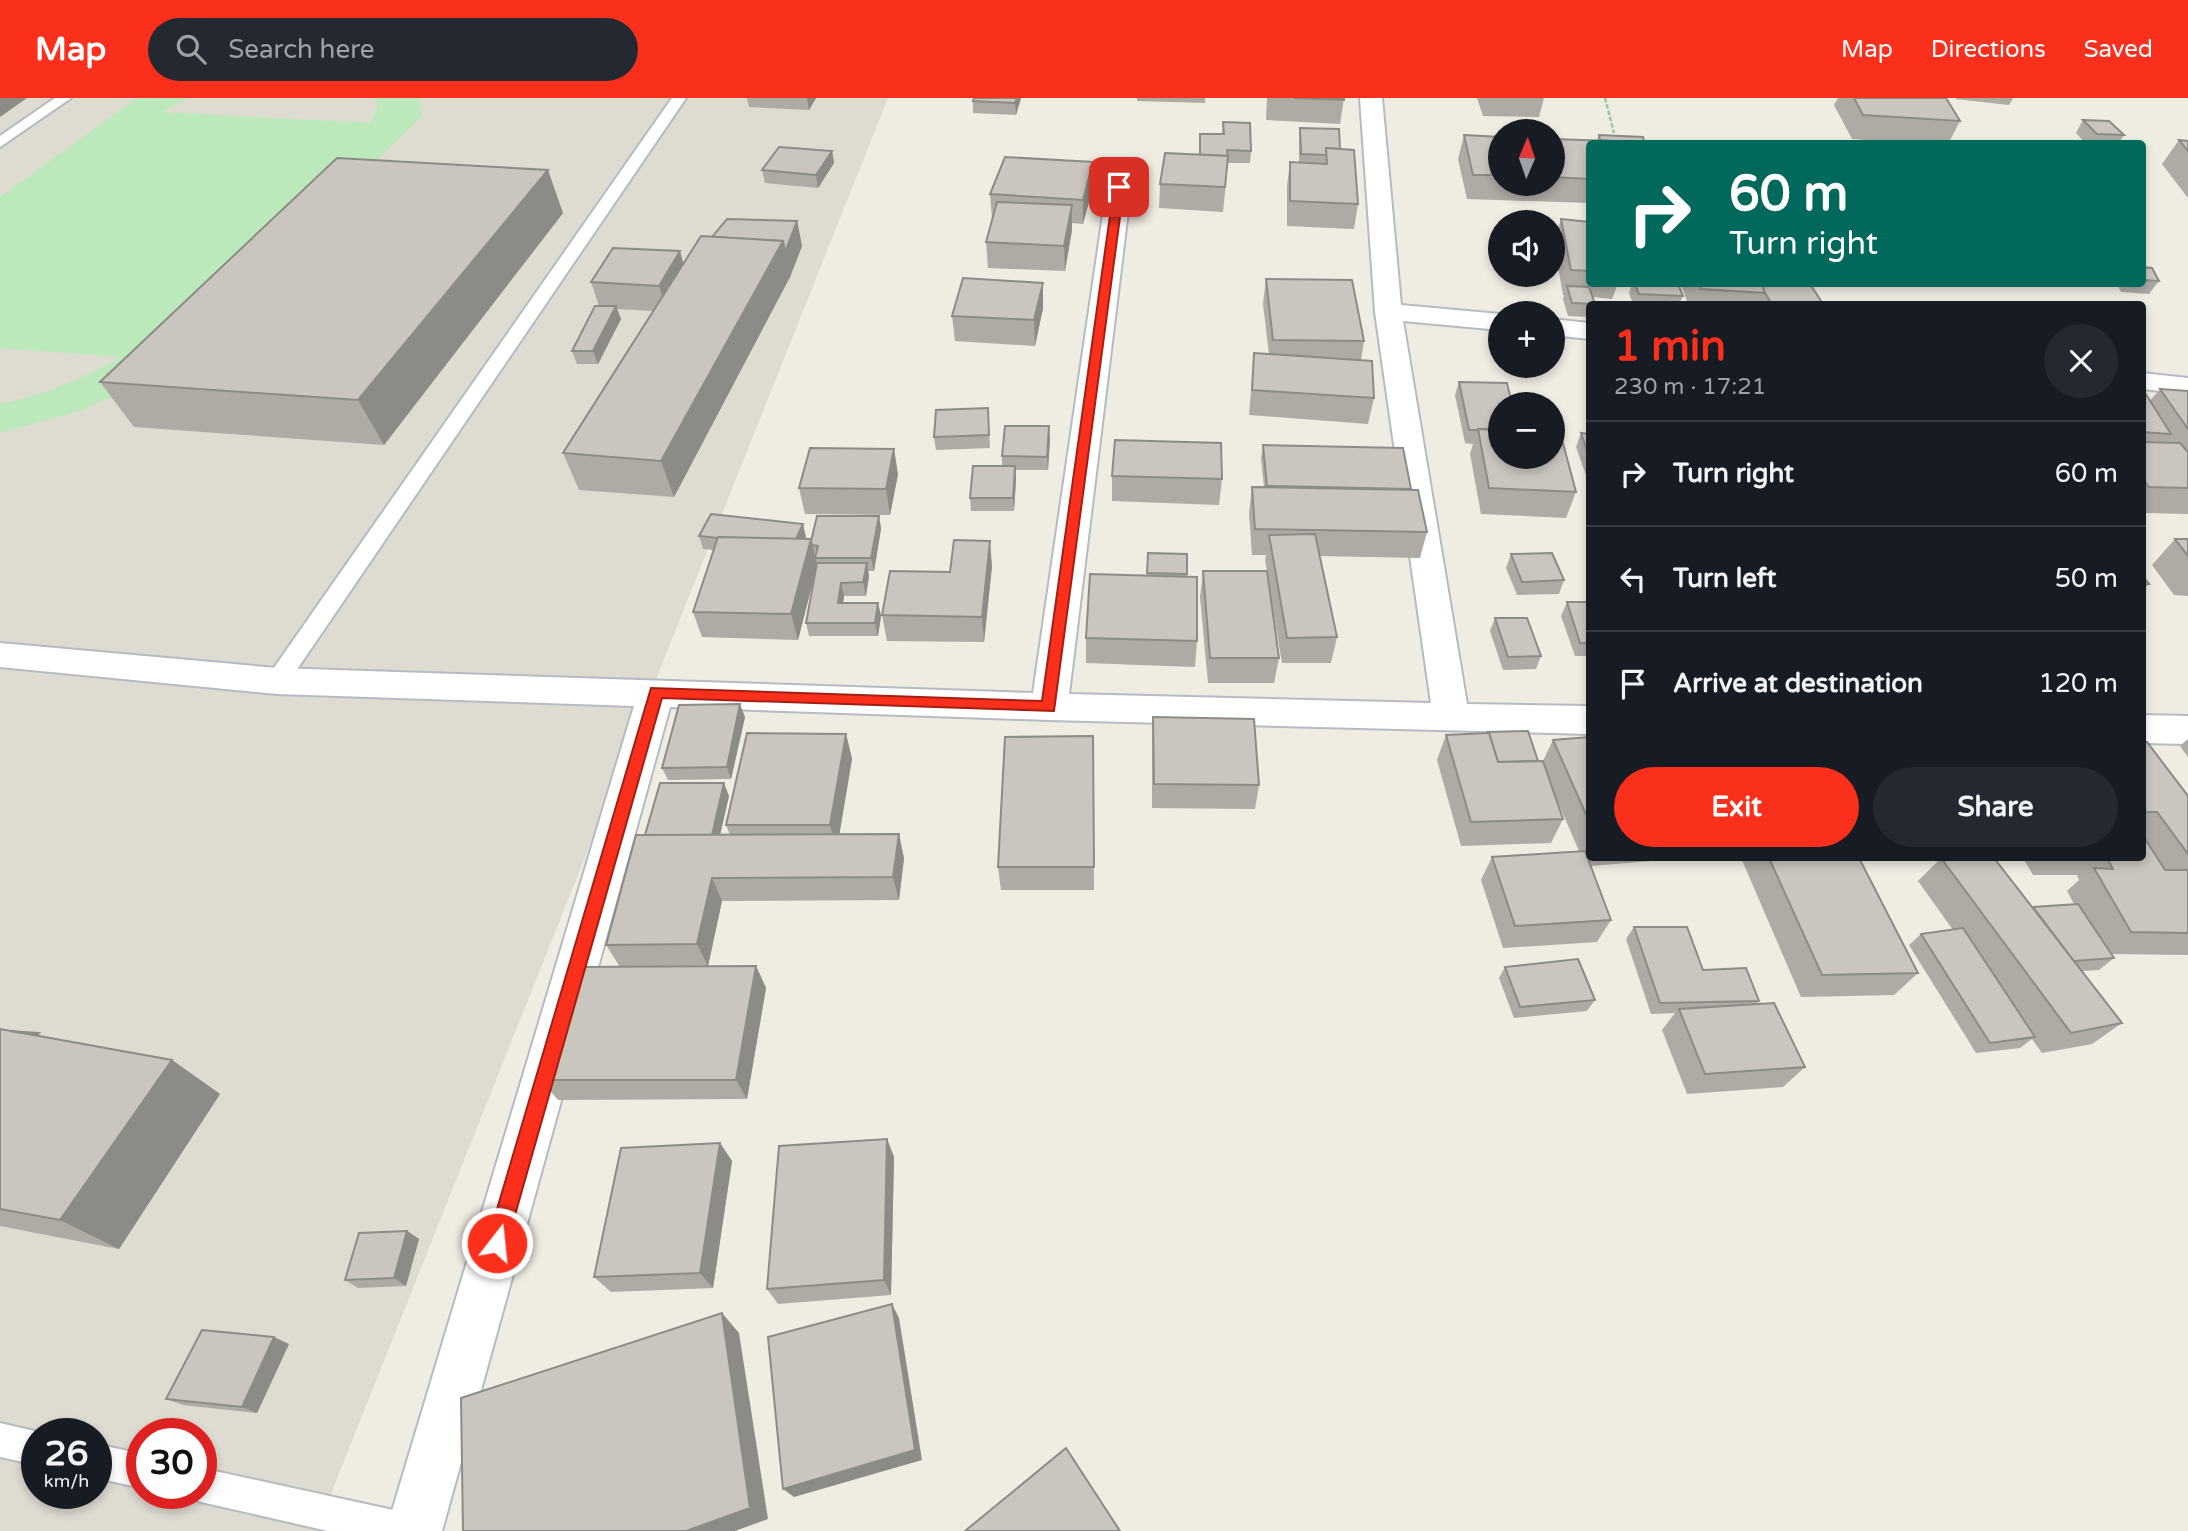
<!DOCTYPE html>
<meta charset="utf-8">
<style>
body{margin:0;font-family:"Varela Round",sans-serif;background:#242831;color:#f1f3f6;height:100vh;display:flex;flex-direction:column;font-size:26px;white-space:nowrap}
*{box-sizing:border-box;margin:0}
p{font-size:23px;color:#9ea1a6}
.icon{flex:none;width:38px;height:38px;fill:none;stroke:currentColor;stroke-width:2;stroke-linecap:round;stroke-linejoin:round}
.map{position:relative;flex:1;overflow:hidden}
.panel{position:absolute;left:1586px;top:203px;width:560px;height:560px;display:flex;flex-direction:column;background:#171b24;border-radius:7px;box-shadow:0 4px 10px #0003}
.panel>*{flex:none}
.banner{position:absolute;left:1586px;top:42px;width:560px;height:147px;border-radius:7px;box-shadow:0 4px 10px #0003;background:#00695c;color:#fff;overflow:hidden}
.needle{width:46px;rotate:2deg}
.fabs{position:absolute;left:1488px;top:21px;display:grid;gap:14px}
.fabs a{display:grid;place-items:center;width:77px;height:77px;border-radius:50%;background:#171b24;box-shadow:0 4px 10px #0003;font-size:35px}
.speed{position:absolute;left:21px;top:1320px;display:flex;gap:14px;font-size:35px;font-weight:700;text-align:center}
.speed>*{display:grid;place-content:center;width:91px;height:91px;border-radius:50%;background:#171b24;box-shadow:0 4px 10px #0003;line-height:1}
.speed small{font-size:18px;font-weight:400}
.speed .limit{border:10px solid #d22;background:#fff;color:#111}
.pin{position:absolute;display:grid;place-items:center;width:60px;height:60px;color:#fff;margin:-30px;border-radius:14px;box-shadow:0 4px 10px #0006}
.me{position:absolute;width:77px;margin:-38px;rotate:16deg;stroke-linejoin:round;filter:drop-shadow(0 0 5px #0008)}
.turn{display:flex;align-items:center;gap:24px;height:147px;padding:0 28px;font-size:32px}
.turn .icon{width:91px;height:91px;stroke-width:2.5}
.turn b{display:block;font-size:49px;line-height:60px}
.round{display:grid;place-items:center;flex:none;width:74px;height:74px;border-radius:37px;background:#242831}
.summary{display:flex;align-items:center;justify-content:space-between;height:119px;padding:0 28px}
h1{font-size:42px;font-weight:800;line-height:52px;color:#fa301d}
.cta{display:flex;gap:14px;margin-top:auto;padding:14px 28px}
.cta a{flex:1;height:80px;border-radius:42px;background:#fa301d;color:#fff;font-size:28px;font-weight:800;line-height:80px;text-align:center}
.cta a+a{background:#242831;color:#f1f3f6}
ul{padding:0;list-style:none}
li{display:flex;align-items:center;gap:21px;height:105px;padding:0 28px;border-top:2px solid #363941}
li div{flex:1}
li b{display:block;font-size:26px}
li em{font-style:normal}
header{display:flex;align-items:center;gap:42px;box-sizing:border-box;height:98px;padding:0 35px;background:#fa301d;color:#fff}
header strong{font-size:33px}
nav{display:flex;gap:38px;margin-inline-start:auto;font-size:24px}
.search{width:490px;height:63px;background:#242831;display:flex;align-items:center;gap:18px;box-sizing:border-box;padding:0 24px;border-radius:38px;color:#9ea1a6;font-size:26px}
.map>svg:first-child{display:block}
.education{fill:#dedbd1;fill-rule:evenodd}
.green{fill:#bce9bc}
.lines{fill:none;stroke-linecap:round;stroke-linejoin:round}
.lane-casing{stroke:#b7bac0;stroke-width:4}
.street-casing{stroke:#b7bac0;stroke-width:4}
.path{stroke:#94caa4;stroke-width:2.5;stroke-dasharray:4.5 2;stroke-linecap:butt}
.lane{fill:#fff;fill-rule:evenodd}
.street{fill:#fff;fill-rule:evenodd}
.wall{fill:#aeaaa4}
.shaded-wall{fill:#8d8b86}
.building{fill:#cac6bf;stroke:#8d8b86;stroke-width:2}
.route{fill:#fa301d;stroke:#a21f13;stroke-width:2}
</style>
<header>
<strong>Map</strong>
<div class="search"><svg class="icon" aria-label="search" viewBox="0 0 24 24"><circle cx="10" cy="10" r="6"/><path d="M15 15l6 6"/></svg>Search here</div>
<nav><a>Map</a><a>Directions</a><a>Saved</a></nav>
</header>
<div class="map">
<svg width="2188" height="1433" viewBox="0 0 2188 1433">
<rect width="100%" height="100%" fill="#efece2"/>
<path class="education" d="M0,0H888L316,1433H0ZM37,1335H96V1395H37ZM142,1335H201V1395H142Z"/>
<path class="green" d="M137,0H188L163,14L370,25L378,9L374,0H420L421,19L157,279L82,312L0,335V306C44,297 82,281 121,259L0,250V99Z"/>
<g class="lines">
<g class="lane-casing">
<g id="lane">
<path d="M55,0H71L0,49V38Z"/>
<path d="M672,0H686L285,589L277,591L269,589L266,583L269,577Z"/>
<path d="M0,1325L43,1335H37V1367L0,1359Z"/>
<path d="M96,1346L142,1356V1390L96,1380Z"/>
<path d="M201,1370L407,1415L420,1420L425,1433H328L201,1404L189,1399L187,1395H201Z"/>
</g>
</g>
<g class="street-casing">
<g id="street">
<path d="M1360,0H1382L1401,207L1500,216V232L1403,223L1467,606L1589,608V636L1049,622L670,609L442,1433H386L634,608L277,596L0,569V545L277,570L1033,595L1107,89L1111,84H1127L1131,89L1069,596L1431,605L1375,214Z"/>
<path d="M1552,221L1589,225V241L1552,237Z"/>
<path d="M2142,275L2188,280V296L2142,291Z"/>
<path d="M2142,617L2188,618V646L2142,645Z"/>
</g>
</g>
<path class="path" d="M1605,0L1614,35"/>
<use href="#lane" class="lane"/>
<use href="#street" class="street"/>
</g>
<g class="wall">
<path d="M747,0H816L809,12L749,9Z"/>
<path d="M1021,0L1016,17L973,15V3Z"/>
<path d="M1137,0H1205V5L1137,3Z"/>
<path d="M1267,0H1344L1340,26L1266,22Z"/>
<path d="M1477,0H1544L1539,19L1483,18Z"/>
<path d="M1838,0H1946L1960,23L1948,46H1923L1852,41L1834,7Z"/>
<path d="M1956,0H2013L2009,7L1956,1Z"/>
<path d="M2083,22L2124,37L2118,46H2086L2076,35Z"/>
<path d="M1223,24L1251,53L1250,65H1228L1223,114L1159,110L1160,86L1199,57L1200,36H1222Z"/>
<path d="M1300,30L1340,51L1358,106L1354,131L1287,128V88L1290,64H1299V42Z"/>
<path d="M1464,37L1500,39V86H1552V41L1597,42L1599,37L1645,46H1589V105L1467,101L1458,61Z"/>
<path d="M2179,42L2188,43V100L2162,66Z"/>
<path d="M832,53L834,65L818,90L765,85L762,72Z"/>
<path d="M1093,64V89L1083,126L1072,125V132L1065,173L988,170L986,144L992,120L990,96Z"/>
<path d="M563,115L384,347L134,329L100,284Z"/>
<path d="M1561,121L1589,124V186H1678L1683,198L1679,206H1633L1629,195L1631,189L1617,188L1612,201L1593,199L1595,206H1589V219L1568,218L1563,201L1564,197H1563L1554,146Z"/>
<path d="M797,123L802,148L790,179L674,399L579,392L563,355L654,213L617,211L621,221L598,266H577L572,253L599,208L591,184L684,166L712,139Z"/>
<path d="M2142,169L2159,183L2149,196L2121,194L2117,186H2142Z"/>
<path d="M1266,181L1364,243L1361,262L1374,300L1368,326L1249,317L1254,255L1269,256L1263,206Z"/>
<path d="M1681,186H1810L1823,206H1688Z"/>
<path d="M1043,210L1035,248L955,243L952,218Z"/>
<path d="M1459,284L1500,359L1576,394L1566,420L1481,416L1470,356L1473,346L1465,345L1455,297Z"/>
<path d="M2142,290L2150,303L2160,291L2188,293V416L2146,415L2142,420Z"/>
<path d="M988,310L990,350L936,352L934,339Z"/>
<path d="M1581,335L1589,336V386L1576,349Z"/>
<path d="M1050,341L1048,372H1016V382L1014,413H971L970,400L1002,368V358Z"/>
<path d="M1263,347L1411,392L1427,434L1420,460L1319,458L1337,539L1331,565H1282L1268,482L1279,560L1274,585H1208L1200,499L1203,473H1267L1265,462L1266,457H1252L1249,415L1252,389H1264L1261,360Z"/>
<path d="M898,376L890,417L805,416L799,390Z"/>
<path d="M1112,378L1222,381L1219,407L1112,403Z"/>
<path d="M879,418L881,431L874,473H868L869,478L866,498H844L843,505H878L881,518L878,538H809L806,525L816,471L798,542L702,539L693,514L714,452L703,451L699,438L806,439L805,441H811Z"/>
<path d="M2175,441H2188V498L2174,497L2152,467Z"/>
<path d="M1148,455L1187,456V478L1197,543L1195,569L1086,565V540L1147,477Z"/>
<path d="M1511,456L1564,482L1559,496L1517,497L1506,470Z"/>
<path d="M992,468L984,544L887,543L882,517L950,474Z"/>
<path d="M2142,477L2149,486L2142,493Z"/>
<path d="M1567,504H1589V558H1575L1561,518Z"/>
<path d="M1495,520L1541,558L1536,571L1503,572L1490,533Z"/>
<path d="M745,619L731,681L668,682L662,670Z"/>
<path d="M1153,619L1259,687L1255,711L1152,710V643Z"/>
<path d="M846,636L852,661L839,736L904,760L899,802L722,803L708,868H756L766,890L747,1001L558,1002L541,982L620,869L606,847L645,737L729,698L720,737H730L726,727Z"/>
<path d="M1446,637L1538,663H1543L1553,642L1589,639V760H1666L1664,762L1591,768L1611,822L1597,844L1503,850L1481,782L1492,759L1579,753L1557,702L1563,721L1551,745L1461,748L1437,662Z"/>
<path d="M1093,638L1094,792H1001L998,769Z"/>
<path d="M2188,641V659L2180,648Z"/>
<path d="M2142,644L2188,698V857L2111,856L2114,860L2099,872L2082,873L2122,925L2092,946L2042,955L2032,941L2020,950L1976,955L1909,847L1921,836L1953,832L1918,783L1941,760L2032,809L2074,806L2067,793L2079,782L2077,777H2033L2023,760H2142Z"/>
<path d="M1741,760H1859L1918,875L1894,897L1801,899Z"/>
<path d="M1634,829L1703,872L1759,903L1756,906L1805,969L1783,989L1687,996L1662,932L1675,915L1651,916L1626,841Z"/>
<path d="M1505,869L1595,902L1587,913L1514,920L1499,880Z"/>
<path d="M0,931L172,962L220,996L119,1151L0,1128Z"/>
<path d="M887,1041L894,1059L891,1197L778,1206L767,1191Z"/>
<path d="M720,1045L732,1063L713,1190L611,1194L594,1179Z"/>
<path d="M407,1133L419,1141L406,1188L358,1190L345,1182Z"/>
<path d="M289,1246L257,1315L183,1307L166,1301Z"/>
</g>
<g class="shaded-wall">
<path d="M0,0H27L0,19Z"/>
<path d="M807,0H816L809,12Z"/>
<path d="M1017,0H1021L1016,17L1015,5Z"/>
<path d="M832,53L834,65L818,90L816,77Z"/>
<path d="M1093,64V89L1083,126V102Z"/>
<path d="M548,72L563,115L384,347L358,302Z"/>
<path d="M1072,107V132L1065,173L1064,148Z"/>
<path d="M797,123L802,148L790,179L674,399L661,363L783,143Z"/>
<path d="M680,153L687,178L667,213L659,188Z"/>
<path d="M1043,185V210L1035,248L1034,222Z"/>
<path d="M616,208L621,221L598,266L593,253Z"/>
<path d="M1049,328L1050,341L1048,372L1047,359Z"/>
<path d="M894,351L898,376L890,417L886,391Z"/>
<path d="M1015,368L1016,382L1014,413L1013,400Z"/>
<path d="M879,418L881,431L874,473L871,460Z"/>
<path d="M803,426L806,439L796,461L793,448Z"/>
<path d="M811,441L817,468L798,542L791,516Z"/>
<path d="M990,443L992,468L984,544L982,519Z"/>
<path d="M867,465L869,478L866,498L863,484Z"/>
<path d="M841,485L844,498L841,519L838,505Z"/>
<path d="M878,505L881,518L878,538L875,525Z"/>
<path d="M740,606L745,619L731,681L727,669Z"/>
<path d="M846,636L852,661L837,751L830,727Z"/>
<path d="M724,685L729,698L717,750L711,738Z"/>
<path d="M899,736L904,760L899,802L893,779Z"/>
<path d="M712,780L722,803L708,868L697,846Z"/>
<path d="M756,868L766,890L747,1001L736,982Z"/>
<path d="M172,962L220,996L119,1151L60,1122Z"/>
<path d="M887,1041L894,1059L891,1197L884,1182Z"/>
<path d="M720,1045L732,1063L713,1190L700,1175Z"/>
<path d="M407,1133L419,1141L406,1188L394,1180Z"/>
<path d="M892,1206L899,1220L922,1362L794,1399L783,1391Z"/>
<path d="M722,1215L739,1235L768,1421L735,1433H686Z"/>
<path d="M274,1239L289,1246L257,1315L242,1309Z"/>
</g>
<g class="building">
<path d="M974,0H1017L1015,5L973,3Z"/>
<path d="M1294,0H1344V2Z"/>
<path d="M1854,0H1946L1960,23L1863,17Z"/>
<path d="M2083,22L2109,23L2124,37L2097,36Z"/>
<path d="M1223,24L1250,25L1251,53L1227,52L1228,62V58L1200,57V36H1224Z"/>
<path d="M1300,30L1339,31L1340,51L1326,50V57L1301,56Z"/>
<path d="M1464,37L1500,39V77H1473Z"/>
<path d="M1599,37L1643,39L1645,46H1613L1612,43L1600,42Z"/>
<path d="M1552,41L1612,43L1613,46H1589V81L1552,79Z"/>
<path d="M2179,42L2188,43V53Z"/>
<path d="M779,49L832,53L816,77L762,72Z"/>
<path d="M1326,50L1354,52L1358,106L1290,103V64L1327,66Z"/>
<path d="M1165,55L1228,58L1225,89L1160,86Z"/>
<path d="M1005,59L1093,64L1083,102L990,96Z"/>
<path d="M337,60L548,72L358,302L100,284Z"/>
<path d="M997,104L1072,107L1064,148L986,144Z"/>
<path d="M727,121L797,123L785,154L783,143L712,139Z"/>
<path d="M1561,121L1589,124V173L1571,172Z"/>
<path d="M701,138L783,143L661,363L563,355Z"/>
<path d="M613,150L680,153L659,188L591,184Z"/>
<path d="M2142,169L2152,170L2159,183L2142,182Z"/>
<path d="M963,180L1043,185L1034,222L952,218Z"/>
<path d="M1266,181L1352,182L1364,243L1273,242Z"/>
<path d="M1635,186H1678L1683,198L1639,196Z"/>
<path d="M1700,186H1762L1766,195L1701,191Z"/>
<path d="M1762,186H1810L1823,206H1772L1765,195Z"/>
<path d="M1567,188L1589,189L1595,206L1572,205Z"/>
<path d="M595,208H616L593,253H572Z"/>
<path d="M1254,255L1372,263L1374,300L1252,292Z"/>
<path d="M1459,284L1507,285L1512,306H1500V332L1478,331V332H1469Z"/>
<path d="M2142,290L2171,336L2142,334Z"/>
<path d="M2160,291L2188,293V331Z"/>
<path d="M988,310L989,337L934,339L936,312Z"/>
<path d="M1005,328H1049L1047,359L1002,358Z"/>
<path d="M1478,331L1500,332V359H1552V334H1560L1576,394L1489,390Z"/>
<path d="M1581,335L1589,336V358Z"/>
<path d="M1115,342L1221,345L1222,381L1112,378Z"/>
<path d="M2142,344L2180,345L2188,354V390L2149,389L2142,380Z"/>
<path d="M1263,347L1403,350L1411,391L1267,388Z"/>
<path d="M810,350L894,351L886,391L799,390Z"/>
<path d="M973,368H1015L1013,400H970Z"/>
<path d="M1252,389L1418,392L1427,434L1255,431Z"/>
<path d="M711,416L803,426L796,441L718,440L699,438Z"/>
<path d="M817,418H879L871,460H815L818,448L812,447L811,443Z"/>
<path d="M1315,436L1337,539L1287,540L1269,437Z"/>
<path d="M718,439L811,441L791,516L693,514Z"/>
<path d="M2175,441H2188V458Z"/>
<path d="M954,442L990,443L982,519L882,517L890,473L950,474Z"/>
<path d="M1148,455L1187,456V476L1147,475Z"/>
<path d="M1552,455L1564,482L1522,484L1511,456Z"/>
<path d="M817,465H867L863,484L841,485L838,505H878L875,525H806Z"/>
<path d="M1203,473H1267L1279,560H1210Z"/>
<path d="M1090,476L1197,479V543L1086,540Z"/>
<path d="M2142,477L2149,486H2142Z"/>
<path d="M1567,504H1589V545H1580Z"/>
<path d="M1495,520H1527L1541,558L1508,559Z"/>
<path d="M740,606L727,669L662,670L679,607Z"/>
<path d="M1153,619L1254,621L1259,687L1154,686Z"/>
<path d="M1528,633L1538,663L1498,664L1489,635L1488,634Z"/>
<path d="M747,635L846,636L830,727H726Z"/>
<path d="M1489,635L1498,664L1543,663L1563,721L1471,724L1446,637Z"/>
<path d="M1093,638L1094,769H998L1005,639Z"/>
<path d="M1589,639V723L1553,642Z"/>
<path d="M2142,644H2147L2188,698V756L2157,714H2142Z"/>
<path d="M660,685H724L712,737H645Z"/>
<path d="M899,736L893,779L712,780L697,846L606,847L636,737Z"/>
<path d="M2142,736L2165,772H2188V835L2131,834L2094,770L2113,771L2107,760H2142Z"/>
<path d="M1585,753L1611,822L1515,828L1492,759Z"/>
<path d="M1769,760H1859L1918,875L1822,877Z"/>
<path d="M1941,760H1994L2122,925L2071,935Z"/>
<path d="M2078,806L2114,860L2074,863L2033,809Z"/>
<path d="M1634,829H1687L1703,872L1746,870L1759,903L1660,905Z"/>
<path d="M1963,830L2035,939L1990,945L1921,836Z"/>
<path d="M1578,861L1595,902L1520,909L1505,869Z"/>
<path d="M756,868L736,982H541L574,869Z"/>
<path d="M1774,905L1805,969L1705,976L1679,911Z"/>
<path d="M0,931L172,962L60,1122L0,1111Z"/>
<path d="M10,933L39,935L37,937Z"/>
<path d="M887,1041L884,1182L767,1191L779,1048Z"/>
<path d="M720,1045L700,1175L594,1179L621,1050Z"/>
<path d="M407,1133L394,1180L345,1182L359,1135Z"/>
<path d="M892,1206L915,1352L783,1391L768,1239Z"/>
<path d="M722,1215L750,1410L686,1433H463L461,1300Z"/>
<path d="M202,1232L274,1239L242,1309L166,1301Z"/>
<path d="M1066,1350L1120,1433H965Z"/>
</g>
<path class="route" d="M1119,86L1124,89L1054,613L662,600L507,1145L504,1152L497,1155L490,1152L487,1145L651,590L1042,603L1114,89Z"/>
</svg>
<div class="fabs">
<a><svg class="needle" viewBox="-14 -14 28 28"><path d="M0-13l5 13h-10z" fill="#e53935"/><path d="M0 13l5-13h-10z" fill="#9ea1a6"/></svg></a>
<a><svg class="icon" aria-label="sound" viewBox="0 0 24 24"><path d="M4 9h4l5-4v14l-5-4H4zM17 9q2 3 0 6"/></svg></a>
<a>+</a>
<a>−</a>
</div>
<div class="speed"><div>26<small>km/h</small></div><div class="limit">30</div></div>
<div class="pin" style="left:1119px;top:89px;background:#d93025"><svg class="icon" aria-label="arrive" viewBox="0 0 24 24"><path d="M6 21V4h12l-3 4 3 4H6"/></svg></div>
<svg class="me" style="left:497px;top:1145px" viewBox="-20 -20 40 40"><circle r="17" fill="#fa301d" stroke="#fff" stroke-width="3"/><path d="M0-11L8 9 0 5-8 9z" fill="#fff"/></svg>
<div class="banner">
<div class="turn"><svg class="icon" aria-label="right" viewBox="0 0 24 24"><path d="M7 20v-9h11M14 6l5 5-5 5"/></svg><div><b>60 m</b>Turn right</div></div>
</div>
<section class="panel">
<div class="summary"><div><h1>1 min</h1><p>230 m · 17:21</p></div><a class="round"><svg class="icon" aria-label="close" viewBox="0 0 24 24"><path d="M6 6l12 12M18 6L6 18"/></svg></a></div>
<ul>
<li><svg class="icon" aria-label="right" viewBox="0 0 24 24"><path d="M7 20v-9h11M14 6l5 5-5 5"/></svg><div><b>Turn right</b></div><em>60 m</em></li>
<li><svg class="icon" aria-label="left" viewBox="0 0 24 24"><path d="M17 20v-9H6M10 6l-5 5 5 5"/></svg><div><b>Turn left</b></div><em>50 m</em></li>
<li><svg class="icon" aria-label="arrive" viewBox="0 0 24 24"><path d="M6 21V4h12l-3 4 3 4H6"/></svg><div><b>Arrive at destination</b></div><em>120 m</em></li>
</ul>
<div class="cta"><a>Exit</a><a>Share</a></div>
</section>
</div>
